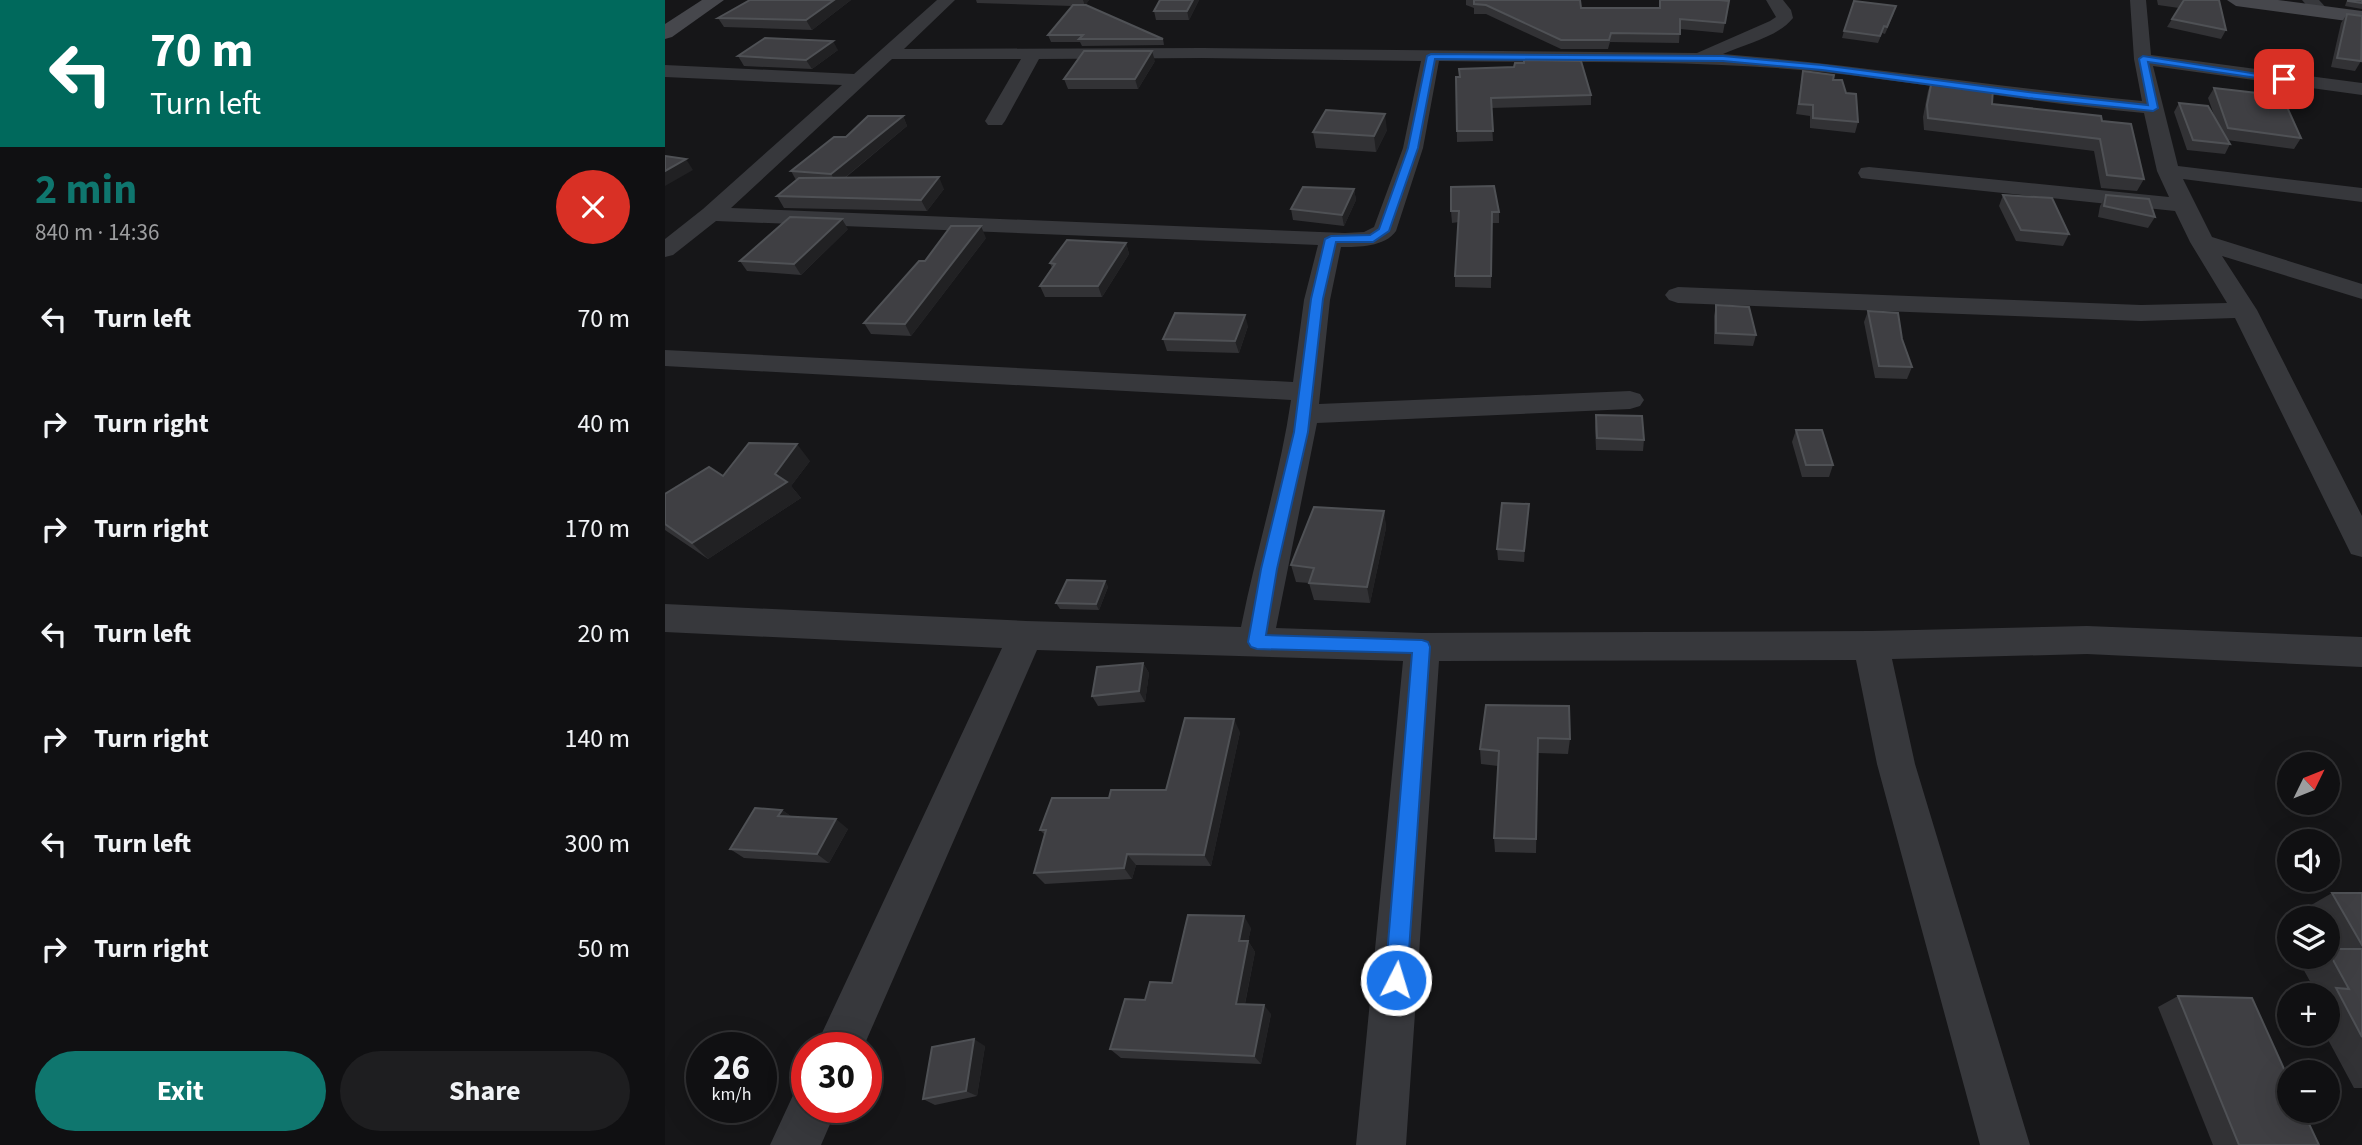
<!DOCTYPE html>
<meta charset="utf-8">
<style>
body{margin:0;font-family:"Source Sans 3",sans-serif;background:#1e1e20;color:#f1f3f6;height:100vh;display:flex;flex-direction:column;font-size:26px;white-space:nowrap}
*{box-sizing:border-box;margin:0}
p{font-size:23px;color:#9c9d9f}
.icon{flex:none;width:38px;height:38px;fill:none;stroke:currentColor;stroke-width:2;stroke-linecap:round;stroke-linejoin:round}
.map{position:relative;flex:1;overflow:hidden}
.sheet{display:flex;flex-direction:column;background:#101012;width:665px}
.sheet>*{flex:none}
.banner{background:#00695c;color:#fff;overflow:hidden}
.needle{width:46px;rotate:47deg}
.controls{position:absolute;left:1612px;top:752px;display:grid;gap:14px}
.controls a{display:grid;place-items:center;width:63px;height:63px;border-radius:50%;background:#101012;box-shadow:0 7px 28px #0002,0 0 0 2px #303032;font-size:35px}
.speed{position:absolute;left:21px;top:1032px;display:flex;gap:14px;font-size:35px;font-weight:700;text-align:center}
.speed>*{display:grid;place-content:center;width:91px;height:91px;border-radius:50%;background:#101012;box-shadow:0 7px 28px #0002,0 0 0 2px #303032;line-height:1}
.speed small{font-size:18px;font-weight:400}
.speed .limit{border:10px solid #d22;background:#fff;color:#111}
.pin{position:absolute;display:grid;place-items:center;width:60px;height:60px;color:#fff;margin:-30px;border-radius:14px;box-shadow:0 4px 10px #0006}
.me{position:absolute;width:77px;margin:-38px;rotate:5deg;stroke-linejoin:round;filter:drop-shadow(0 0 5px #0008)}
.turn{display:flex;align-items:center;gap:24px;height:147px;padding:0 35px;font-size:32px}
.turn .icon{width:91px;height:91px;stroke-width:2.5}
.turn b{display:block;font-size:49px;line-height:60px}
.round{display:grid;place-items:center;flex:none;width:74px;height:74px;border-radius:37px;background:#1e1e20}
.summary{display:flex;align-items:center;justify-content:space-between;height:119px;padding:0 35px}
h1{font-size:42px;font-weight:700;line-height:52px;color:#0f766e}
.action{display:flex;gap:14px;margin-top:auto;padding:14px 35px}
.action a{flex:1;height:80px;border-radius:42px;background:#0f766e;color:#fff;font-size:28px;font-weight:700;line-height:80px;text-align:center}
.action a+a{background:#1e1e20;color:#f1f3f6}
ul{padding:0;list-style:none}
li{display:flex;align-items:center;gap:21px;height:105px;padding:0 35px}
li div{flex:1}
li b{display:block;font-size:26px}
li em{font-style:normal}
main{display:flex;flex:1;min-height:0}
.map>svg:first-child{display:block}
.lines{fill:none;stroke-linecap:round;stroke-linejoin:round}
.street{fill:#37383c;fill-rule:evenodd}
.secondary{fill:#46474c;fill-rule:evenodd}
.wall{fill:#323235}
.shaded-wall{fill:#212123}
.building{fill:#3f3f43;stroke:#4f5155;stroke-width:2}
.route{fill:#1a73e8;stroke:#114b97;stroke-width:2}
</style>
<main>
<section class="sheet">
<div class="banner">
<div class="turn"><svg class="icon" aria-label="left" viewBox="0 0 24 24"><path d="M17 20v-9H6M10 6l-5 5 5 5"/></svg><div><b>70 m</b>Turn left</div></div>
</div>
<div class="summary"><div><h1>2 min</h1><p>840 m · 14:36</p></div><a class="round" style="background:#d93025;color:#fff"><svg class="icon" aria-label="close" viewBox="0 0 24 24"><path d="M6 6l12 12M18 6L6 18"/></svg></a></div>
<ul>
<li><svg class="icon" aria-label="left" viewBox="0 0 24 24"><path d="M17 20v-9H6M10 6l-5 5 5 5"/></svg><div><b>Turn left</b></div><em>70 m</em></li>
<li><svg class="icon" aria-label="right" viewBox="0 0 24 24"><path d="M7 20v-9h11M14 6l5 5-5 5"/></svg><div><b>Turn right</b></div><em>40 m</em></li>
<li><svg class="icon" aria-label="right" viewBox="0 0 24 24"><path d="M7 20v-9h11M14 6l5 5-5 5"/></svg><div><b>Turn right</b></div><em>170 m</em></li>
<li><svg class="icon" aria-label="left" viewBox="0 0 24 24"><path d="M17 20v-9H6M10 6l-5 5 5 5"/></svg><div><b>Turn left</b></div><em>20 m</em></li>
<li><svg class="icon" aria-label="right" viewBox="0 0 24 24"><path d="M7 20v-9h11M14 6l5 5-5 5"/></svg><div><b>Turn right</b></div><em>140 m</em></li>
<li><svg class="icon" aria-label="left" viewBox="0 0 24 24"><path d="M17 20v-9H6M10 6l-5 5 5 5"/></svg><div><b>Turn left</b></div><em>300 m</em></li>
<li><svg class="icon" aria-label="right" viewBox="0 0 24 24"><path d="M7 20v-9h11M14 6l5 5-5 5"/></svg><div><b>Turn right</b></div><em>50 m</em></li>
</ul>
<div class="action"><a>Exit</a><a>Share</a></div>
</section>
<div class="map">
<svg width="1697" height="1145" viewBox="0 0 1697 1145">
<rect width="100%" height="100%" fill="#161618"/>
<g class="lines">
<g class="street">
<path d="M272,0H290L239,49L538,48L1032,53L1105,21L1111,17L1101,0H1118L1126,10L1128,18C1113,37 1080,44 1058,54C1198,65 1337,88 1477,101L1469,59L1465,0H1481L1486,55L1697,83V95L1488,66L1513,166L1697,188V202L1518,179L1547,237L1697,284V299L1557,256L1592,310L1697,516V557L1686,554L1570,318L1476,321L1013,303L1004,300L1000,295L1004,290L1013,287L1476,305L1562,303L1525,242L1510,211L1204,179L1196,178L1193,173L1196,168L1204,167L1504,197L1492,171L1479,113C1371,103 1265,84 1157,72C1030,59 901,63 774,61L758,148L731,231C720,247 693,247 676,247L665,300L654,404L965,391L975,394L979,400L975,406L965,409L652,423L611,628L757,633L1206,631L1422,626L1697,637V667L1422,654L1227,659L1250,764L1365,1145H1315L1212,764L1191,660L774,661L741,1145H691L738,661L372,650L198,1048H150L337,648L0,632V604L361,621L576,627C591,551 615,476 626,400L0,366V350L628,382L639,300L653,245L51,221L8,255L0,257V239L38,209L177,85L0,77V65L189,74ZM538,58L756,61L738,148L709,227L699,232L680,233L66,208L227,59H356L320,121L323,125H337L340,121L374,59Z"/>
<path d="M1637,0H1654L1665,12L1657,17L1651,16Z"/>
<path d="M142,1086V1108H172L156,1145H105L130,1091Z"/>
</g>
<g class="secondary">
<path d="M37,0H59L7,37L0,39V24Z"/>
<path d="M1562,0H1613L1697,11V23L1571,6Z"/>
</g>
</g>
<g class="wall">
<path d="M186,0L147,30L59,27L53,18Z"/>
<path d="M311,0H424L420,5L498,39L499,45L417,46L415,42H386L383,35L407,6L312,3Z"/>
<path d="M495,0H534L524,20H491L489,11Z"/>
<path d="M801,0H915L916,8H994L995,0L1064,1L1058,33L1015,29L1014,43L945,42L943,49H896L821,14H809V8L801,5Z"/>
<path d="M1492,0H1554L1561,30L1556,39L1502,27L1514,8L1493,5Z"/>
<path d="M1682,0H1697V9L1680,6Z"/>
<path d="M1229,13L1220,34L1217,33L1213,43L1177,38L1179,31Z"/>
<path d="M1682,14L1696,61L1690,71L1666,67L1676,23Z"/>
<path d="M173,50L147,69L79,66L73,56Z"/>
<path d="M490,61L473,89H403L399,79Z"/>
<path d="M1138,71L1181,93L1193,122L1190,133L1145,128V116L1131,114Z"/>
<path d="M791,77L926,95V105L826,108L828,141L792,142Z"/>
<path d="M1267,80L1327,104L1437,121L1479,179L1472,191L1436,188L1429,151L1259,130L1258,117L1263,91Z"/>
<path d="M1549,88L1596,103L1636,138L1629,149L1562,140L1565,144L1560,154L1522,150L1509,112L1514,103L1550,118L1543,98Z"/>
<path d="M238,116L242,126L180,178L279,189L262,211L119,208L112,196L131,180L126,171L181,137Z"/>
<path d="M722,130L711,152L651,148L648,132Z"/>
<path d="M689,189L691,200L679,226L628,220L626,209Z"/>
<path d="M1338,195L1404,234L1398,246L1351,241L1334,206Z"/>
<path d="M1441,195L1490,217L1483,228L1433,217L1435,206Z"/>
<path d="M786,211L834,212V223H827L826,288L790,287V276L794,222L787,223Z"/>
<path d="M183,229L136,275L82,271L75,261Z"/>
<path d="M321,238L246,336L206,334L199,323L260,261Z"/>
<path d="M461,243L464,254L437,297H380L375,286L387,268L385,263Z"/>
<path d="M1051,305L1091,335L1088,346L1049,344V316Z"/>
<path d="M1203,311L1237,339L1247,367L1242,379L1210,378L1199,322Z"/>
<path d="M583,326L574,353L502,351L498,339Z"/>
<path d="M931,415L979,440L978,451L931,450L930,427Z"/>
<path d="M1131,430L1168,465L1164,477H1137L1127,442Z"/>
<path d="M145,461L126,486L136,498L43,559L0,530V494L58,476Z"/>
<path d="M719,511L721,528L705,603L649,600L644,583L631,582L626,565Z"/>
<path d="M863,515L859,562L833,560L832,549Z"/>
<path d="M440,581L443,587L434,610L395,609L391,603Z"/>
<path d="M478,663L484,673L480,702L433,706L427,696Z"/>
<path d="M821,705L905,739L903,754L873,753L871,853L830,852L829,838L833,766L816,764L815,749Z"/>
<path d="M575,732L546,866L471,865L467,879L380,884L369,873L380,835L375,830L444,798L501,790Z"/>
<path d="M117,810L127,817L183,829L164,863L79,858L65,849Z"/>
<path d="M1667,893H1697V1088H1689L1660,1034H1662V996H1653L1635,963L1646,957H1662V949H1664L1662,947V919H1647L1641,908Z"/>
<path d="M586,928L583,941L590,952L580,1004L606,1014L596,1064L456,1058L445,1049L480,1000L507,983Z"/>
<path d="M1513,996L1654,1145H1548L1493,1007Z"/>
<path d="M320,1046L312,1096L270,1105L258,1099Z"/>
</g>
<g class="shaded-wall">
<path d="M169,0H186L147,30L141,20Z"/>
<path d="M418,0H424L420,6Z"/>
<path d="M528,0H534L524,20L522,11Z"/>
<path d="M168,41L173,50L147,69L141,60Z"/>
<path d="M487,51L490,61L473,89L470,79Z"/>
<path d="M720,114L722,130L711,152L709,136Z"/>
<path d="M238,116L242,126L172,184L166,174Z"/>
<path d="M21,159L28,170L0,186V171Z"/>
<path d="M274,177L279,189L262,211L256,200Z"/>
<path d="M689,189L691,200L679,226L677,215Z"/>
<path d="M177,219L183,229L136,275L129,264Z"/>
<path d="M316,226L321,238L246,336L240,324Z"/>
<path d="M461,243L464,254L437,297L433,286Z"/>
<path d="M580,315L583,326L574,353L570,341Z"/>
<path d="M132,444L145,461L126,486L136,498L43,559L27,543L110,474Z"/>
<path d="M864,504L863,515L859,562V551Z"/>
<path d="M719,511L721,528L705,603L702,587Z"/>
<path d="M440,581L443,587L434,610L431,604Z"/>
<path d="M478,663L484,673L480,702L474,691Z"/>
<path d="M569,719L575,732L546,866L539,855Z"/>
<path d="M117,810L130,819L113,816Z"/>
<path d="M171,819L183,829L164,863L152,854Z"/>
<path d="M462,854L471,865L467,879L459,868Z"/>
<path d="M579,916L586,928L582,946L583,941L590,952L578,1013L571,1004L574,941Z"/>
<path d="M599,1005L606,1014L596,1064L589,1056Z"/>
<path d="M309,1039L320,1046L312,1096L301,1091Z"/>
</g>
<g class="building">
<path d="M85,0H169L141,20L53,18Z"/>
<path d="M495,0H528L522,11H489Z"/>
<path d="M809,0H915L916,8H995V0H1054L1064,1L1060,23L1015,19V34L946,33L944,40H896L821,5L809,4Z"/>
<path d="M1519,0H1554L1561,30L1507,19Z"/>
<path d="M1683,0H1697V3L1683,1Z"/>
<path d="M1189,1L1231,6L1222,27L1219,26L1215,36L1179,31Z"/>
<path d="M408,5H421L498,39H414L418,35H383Z"/>
<path d="M1682,14L1697,16L1696,61L1672,58Z"/>
<path d="M100,38L168,41L141,60L73,56Z"/>
<path d="M419,51H487L470,79H399Z"/>
<path d="M859,60L916,61L926,95L826,98L828,131H792L791,77H795L794,69L849,67L850,63H859Z"/>
<path d="M1138,71L1169,75L1168,80H1177L1181,93L1191,94L1193,122L1148,118V105L1134,104Z"/>
<path d="M1267,80L1328,88L1327,104L1436,116L1437,121L1466,124L1479,179L1442,175L1435,139L1263,118L1262,105Z"/>
<path d="M1549,88L1592,93L1596,103L1622,107L1636,138L1563,128Z"/>
<path d="M1514,103L1543,106L1565,144L1528,140Z"/>
<path d="M661,110L720,114L709,136L648,132Z"/>
<path d="M203,116H238L166,174L126,171L169,137H181Z"/>
<path d="M0,156L21,159L0,171Z"/>
<path d="M274,177L256,200L112,196L134,178Z"/>
<path d="M829,186L834,212H827L826,276H790L794,211H786V187Z"/>
<path d="M638,187L689,189L677,215L626,209Z"/>
<path d="M1338,195L1387,198L1404,234L1356,230Z"/>
<path d="M1441,195L1484,199L1490,217L1439,206Z"/>
<path d="M125,217L177,219L129,264L75,261Z"/>
<path d="M286,226H316L240,324L199,323L254,261H260Z"/>
<path d="M402,240L461,243L433,286H375L390,264L385,263Z"/>
<path d="M1051,305L1084,307L1091,335L1051,333Z"/>
<path d="M1203,311L1233,313L1237,339L1247,367L1214,366Z"/>
<path d="M510,313L580,315L570,341L498,339Z"/>
<path d="M931,415L977,416L979,440L932,438Z"/>
<path d="M1131,430H1157L1168,465H1141Z"/>
<path d="M84,443L132,444L110,474L122,482L27,543L0,524V494L44,467L58,476Z"/>
<path d="M837,503L864,504L859,551L832,549Z"/>
<path d="M649,507L719,511L702,587L644,583L649,568L626,565Z"/>
<path d="M402,580L440,581L431,604L391,603Z"/>
<path d="M478,663L474,691L427,696L432,667Z"/>
<path d="M821,705L904,706L905,739L873,738L871,839L829,838L834,751L815,749Z"/>
<path d="M520,718L569,719L539,855L462,854L459,868L369,873L381,830H375L387,798H444L446,790H501Z"/>
<path d="M90,808L117,810L113,816L171,819L152,854L65,849Z"/>
<path d="M1667,893H1697V945Z"/>
<path d="M523,915L579,916L574,941H583L571,1004L599,1005L589,1056L445,1049L460,999L480,1000L485,982L507,983Z"/>
<path d="M1662,949H1697V1037L1671,988L1684,989Z"/>
<path d="M1513,996L1587,998L1624,1080V1111H1638L1654,1145H1574Z"/>
<path d="M309,1039L301,1091L258,1099L267,1047Z"/>
</g>
<path class="route" d="M766,54L1058,56L1157,65L1363,92L1483,105L1474,59L1478,56L1624,79L1619,82L1483,62L1493,108L1488,111L1363,98L1157,70L1058,61L770,59L753,148L724,231L708,242H671L658,299L643,432L612,569L601,635L757,640L763,642L765,647L742,980L739,988L731,991L723,988L720,980L747,653L592,649L586,647L583,642L596,569L629,432L646,299L660,239L666,236L705,235L714,229L743,148L762,56Z"/>
</svg>
<div class="controls">
<a><svg class="needle" viewBox="-14 -14 28 28"><path d="M0-13l5 13h-10z" fill="#e53935"/><path d="M0 13l5-13h-10z" fill="#9c9d9f"/></svg></a>
<a><svg class="icon" aria-label="sound" viewBox="0 0 24 24"><path d="M4 9h4l5-4v14l-5-4H4zM17 9q2 3 0 6"/></svg></a>
<a><svg class="icon" aria-label="layers" viewBox="0 0 24 24"><path d="M12 4l9 5-9 5-9-5zM3 14l9 5 9-5"/></svg></a>
<a>+</a>
<a>−</a>
</div>
<div class="speed"><div>26<small>km/h</small></div><div class="limit">30</div></div>
<div class="pin" style="left:1619px;top:79px;background:#d93025"><svg class="icon" aria-label="arrive" viewBox="0 0 24 24"><path d="M6 21V4h12l-3 4 3 4H6"/></svg></div>
<svg class="me" style="left:731px;top:980px" viewBox="-20 -20 40 40"><circle r="17" fill="#1a73e8" stroke="#fff" stroke-width="3"/><path d="M0-11L8 9 0 5-8 9z" fill="#fff"/></svg>
</div>
</main>
